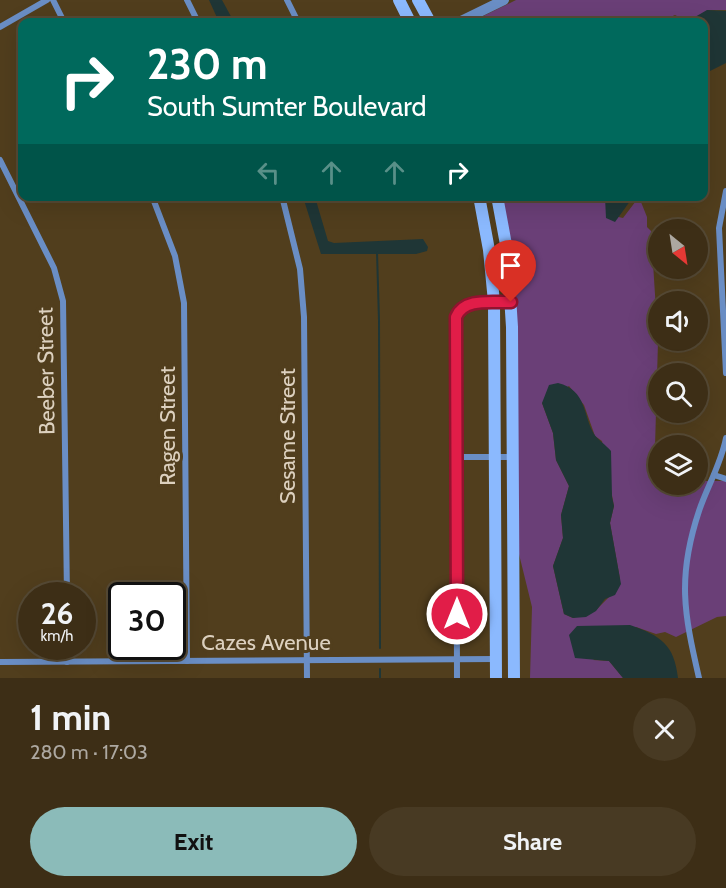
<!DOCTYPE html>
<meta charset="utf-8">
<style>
body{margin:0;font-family:Cabin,sans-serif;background:#483a23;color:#f1f3f6;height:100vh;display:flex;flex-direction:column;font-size:22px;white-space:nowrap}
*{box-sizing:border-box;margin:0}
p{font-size:20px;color:#ada8a1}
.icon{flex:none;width:33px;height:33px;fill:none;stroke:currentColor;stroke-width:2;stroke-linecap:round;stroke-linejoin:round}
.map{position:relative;height:678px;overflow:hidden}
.side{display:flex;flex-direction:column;background:#3d2e16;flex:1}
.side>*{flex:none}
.guide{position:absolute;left:18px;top:18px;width:690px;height:183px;border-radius:12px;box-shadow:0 6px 24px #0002,0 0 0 2px #564a35;background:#00695c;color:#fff;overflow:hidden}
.needle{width:39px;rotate:150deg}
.buttons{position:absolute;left:648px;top:219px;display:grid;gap:12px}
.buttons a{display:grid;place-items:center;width:60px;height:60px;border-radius:50%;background:#3d2e16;box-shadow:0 6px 24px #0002,0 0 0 2px #564a35;font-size:30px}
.speed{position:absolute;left:18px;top:582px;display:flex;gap:12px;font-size:30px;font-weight:700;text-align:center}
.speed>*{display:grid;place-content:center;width:78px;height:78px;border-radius:50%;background:#3d2e16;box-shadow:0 6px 24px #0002,0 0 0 2px #564a35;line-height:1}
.speed small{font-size:15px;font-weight:400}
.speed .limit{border:3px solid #111;border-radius:9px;background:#fff;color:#111}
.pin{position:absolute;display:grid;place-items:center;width:51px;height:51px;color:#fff;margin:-62px -26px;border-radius:50% 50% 50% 0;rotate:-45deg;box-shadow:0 0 6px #0007}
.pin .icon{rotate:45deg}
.me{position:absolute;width:66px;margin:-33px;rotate:0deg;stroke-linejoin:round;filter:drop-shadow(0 0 4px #0008)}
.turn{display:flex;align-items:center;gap:21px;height:126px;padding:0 30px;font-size:27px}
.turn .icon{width:78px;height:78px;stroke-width:2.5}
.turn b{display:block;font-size:42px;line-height:51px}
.lanes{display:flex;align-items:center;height:57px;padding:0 30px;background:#0003;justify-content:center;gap:30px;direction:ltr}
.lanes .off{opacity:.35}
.round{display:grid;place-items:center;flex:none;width:63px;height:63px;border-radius:32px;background:#483a23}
.headline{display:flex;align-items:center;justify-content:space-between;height:102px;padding:0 30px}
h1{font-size:36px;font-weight:800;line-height:45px}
.button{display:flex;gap:12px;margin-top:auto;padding:12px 30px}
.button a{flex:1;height:69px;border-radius:36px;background:#8bbbb9;color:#111;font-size:24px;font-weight:800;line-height:69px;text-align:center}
.button a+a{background:#483a23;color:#f1f3f6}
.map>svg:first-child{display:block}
.green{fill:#6a3f77;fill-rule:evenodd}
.water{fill:#1f3636}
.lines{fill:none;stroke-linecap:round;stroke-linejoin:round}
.stream{stroke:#1f3636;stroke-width:2}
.minor{stroke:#6a8ec5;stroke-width:6}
.tertiary{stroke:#6a8ec5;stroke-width:10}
.secondary{stroke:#8bb9fe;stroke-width:12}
.route-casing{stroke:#92132f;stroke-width:15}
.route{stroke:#e11d48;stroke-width:10}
.labels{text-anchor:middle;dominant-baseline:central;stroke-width:6;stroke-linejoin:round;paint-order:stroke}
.street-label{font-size:22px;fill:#dcd0be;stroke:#513e1d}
</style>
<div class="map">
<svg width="726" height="678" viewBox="0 0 726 678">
<rect width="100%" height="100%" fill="#513e1d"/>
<g class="green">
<path d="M516,0H726V10H708L689,22L675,15L659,22H471Z"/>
<path d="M502,197H611L614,216L623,218L639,197L647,217V227L651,231L658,342L655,447L658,484H698V481H726V616L717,617L676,637L665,632L656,634L636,627L593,660L609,661L623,678H530L532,607L518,550ZM569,386L584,405L595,436L602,441L614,506L610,523L620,579L609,597L595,611L573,618L564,614L553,566L563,538L561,515L569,486L556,460L553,433L542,403Z"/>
</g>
<g class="water">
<path d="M209,0H222L234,22H219Z"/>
<path d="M707,10L726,11V63L704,74V22H647L695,17Z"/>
<path d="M303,197H315L328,241L334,243L423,239L428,247L427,251L416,254H321Z"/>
<path d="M605,197V196L633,197L615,222L606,218Z"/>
<path d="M558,383C587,390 583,416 594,434C598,440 606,445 611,451L612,497L614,506L610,523L621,584L615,595L605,599L596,611L586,617L573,618L564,614L553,566L563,538L561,515L569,486L556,460L553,433L542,403L549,385Z"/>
<path d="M630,625C661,636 674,644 678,678H623L609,661L575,658L569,635L577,626Z"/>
</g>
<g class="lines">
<g class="stream">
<path d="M377,252L379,320L380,648"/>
<path d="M380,669V678"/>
</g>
<g class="minor">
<path d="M53,0L64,22"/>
<path d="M187,0L198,22"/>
<path d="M287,0L298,22"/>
<path d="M0,27L47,0"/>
<path d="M0,160L54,268L63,301L67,596"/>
<path d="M726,191L719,228L726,373"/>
<path d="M152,196L175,256L184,303L187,661"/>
<path d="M282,196L300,269L304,317L307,678"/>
<path d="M456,457H512"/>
<path d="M714,475L726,479"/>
<path d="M67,646V662"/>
<path d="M0,662L496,659"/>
<path d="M457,678L456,317C464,297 492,303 510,302"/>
<path d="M699,678C684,613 677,577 699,511C707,487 721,464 726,438"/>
</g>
<path class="tertiary" d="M459,22L504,0"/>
<g class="secondary">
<path d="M399,0L410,22"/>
<path d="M418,0L430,22"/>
<path d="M479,196L489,250L494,302L496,678"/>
<path d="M497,196L507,250L512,327L514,678"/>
</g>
</g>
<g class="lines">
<g class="route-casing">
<path id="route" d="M457,614L456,317C464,297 493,303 511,302"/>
</g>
<use href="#route" class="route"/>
</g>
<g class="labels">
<g class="street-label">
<text transform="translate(46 371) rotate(-91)">Beeber Street</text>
<text transform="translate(167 426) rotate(-90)">Ragen Street</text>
<text transform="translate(287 436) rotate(-90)">Sesame Street</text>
<text x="266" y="642">Cazes Avenue</text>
</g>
</g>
</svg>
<div class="buttons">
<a><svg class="needle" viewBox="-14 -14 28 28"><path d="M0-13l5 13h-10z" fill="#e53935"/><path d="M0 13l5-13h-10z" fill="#ada8a1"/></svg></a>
<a><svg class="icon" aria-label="sound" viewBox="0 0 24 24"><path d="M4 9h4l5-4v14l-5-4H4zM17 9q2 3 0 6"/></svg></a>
<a><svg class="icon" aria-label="search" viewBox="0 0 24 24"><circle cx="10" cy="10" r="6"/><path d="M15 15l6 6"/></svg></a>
<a><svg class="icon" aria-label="layers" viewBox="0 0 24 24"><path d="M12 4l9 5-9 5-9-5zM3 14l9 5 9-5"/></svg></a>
</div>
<div class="speed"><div>26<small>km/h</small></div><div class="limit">30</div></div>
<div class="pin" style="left:511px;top:302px;background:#d93025"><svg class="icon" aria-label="arrive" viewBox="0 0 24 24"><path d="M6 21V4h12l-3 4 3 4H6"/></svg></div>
<svg class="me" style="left:457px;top:614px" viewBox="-20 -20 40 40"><circle r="17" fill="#e11d48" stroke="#fff" stroke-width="3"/><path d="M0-11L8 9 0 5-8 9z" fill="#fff"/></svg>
<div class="guide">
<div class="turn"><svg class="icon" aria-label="right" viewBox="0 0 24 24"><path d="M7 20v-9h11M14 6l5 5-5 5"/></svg><div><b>230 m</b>South Sumter Boulevard</div></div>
<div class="lanes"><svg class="icon off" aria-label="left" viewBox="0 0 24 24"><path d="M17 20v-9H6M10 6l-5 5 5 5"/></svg><svg class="icon off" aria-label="ahead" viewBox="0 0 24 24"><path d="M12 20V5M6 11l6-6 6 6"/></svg><svg class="icon off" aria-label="ahead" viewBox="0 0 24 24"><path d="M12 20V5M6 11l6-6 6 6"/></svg><svg class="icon" aria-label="right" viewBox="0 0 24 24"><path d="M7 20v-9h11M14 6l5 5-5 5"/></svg></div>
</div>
</div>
<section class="side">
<div class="headline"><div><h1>1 min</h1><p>280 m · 17:03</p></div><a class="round"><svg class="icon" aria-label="close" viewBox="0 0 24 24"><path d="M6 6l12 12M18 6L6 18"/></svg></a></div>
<div class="button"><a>Exit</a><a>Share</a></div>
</section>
